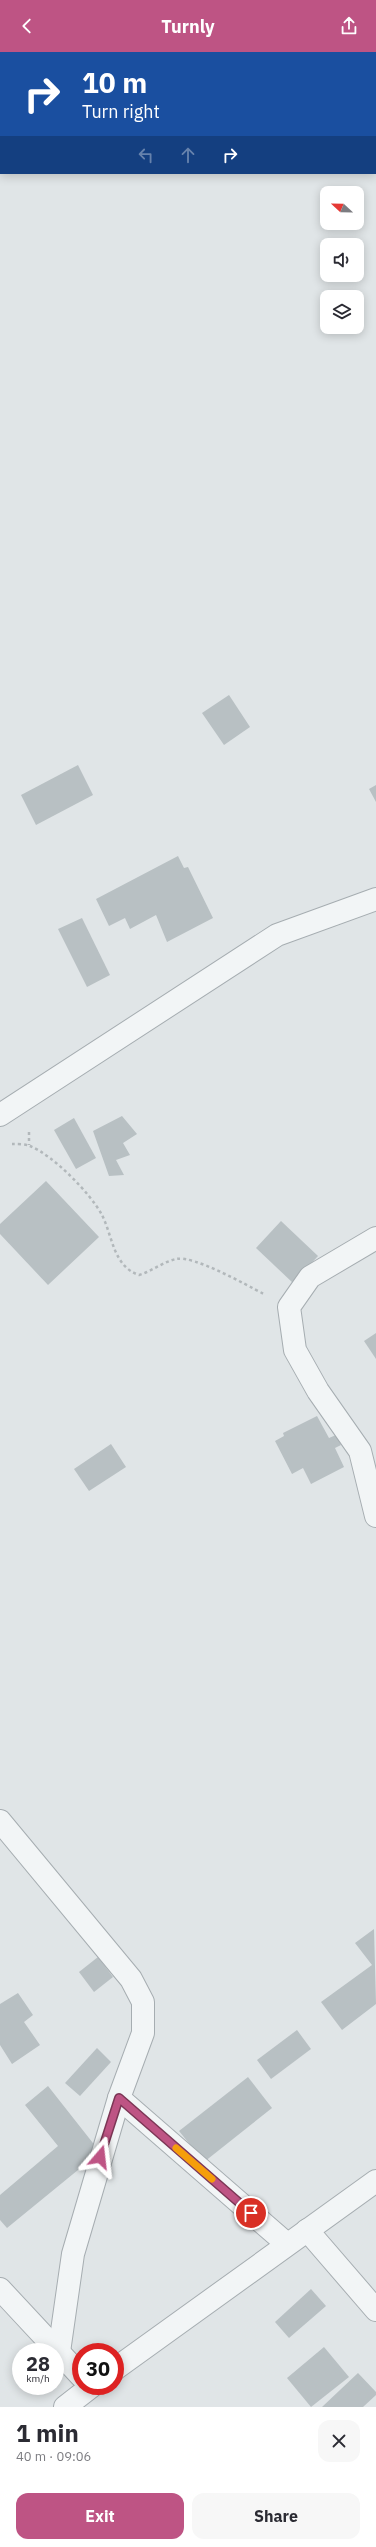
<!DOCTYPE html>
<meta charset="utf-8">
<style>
body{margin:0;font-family:"IBM Plex Sans",sans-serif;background:#f7f7f7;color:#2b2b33;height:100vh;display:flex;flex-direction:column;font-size:15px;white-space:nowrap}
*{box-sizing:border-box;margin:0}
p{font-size:13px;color:#7c7c81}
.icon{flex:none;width:22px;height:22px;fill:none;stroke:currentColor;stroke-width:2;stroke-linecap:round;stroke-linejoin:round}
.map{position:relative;height:2355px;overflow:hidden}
.sheet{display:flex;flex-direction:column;background:#fff;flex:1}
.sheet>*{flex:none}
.banner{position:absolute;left:0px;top:0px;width:376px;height:122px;box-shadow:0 2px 10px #0003;background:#1a4fa0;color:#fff;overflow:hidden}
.needle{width:26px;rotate:292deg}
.tools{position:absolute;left:320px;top:134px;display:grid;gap:8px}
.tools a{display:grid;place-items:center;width:44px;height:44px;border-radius:8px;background:#fff;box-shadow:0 2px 10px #0003;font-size:20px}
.speed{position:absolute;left:12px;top:2291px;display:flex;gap:8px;font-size:20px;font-weight:700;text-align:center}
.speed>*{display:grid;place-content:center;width:52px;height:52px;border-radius:50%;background:#fff;box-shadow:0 2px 10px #0003;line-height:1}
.speed small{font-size:10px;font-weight:400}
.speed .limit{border:6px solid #d22;background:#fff;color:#111}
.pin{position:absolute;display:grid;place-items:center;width:34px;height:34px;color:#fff;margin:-17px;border:2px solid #fff;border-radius:50%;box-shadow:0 1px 4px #0007}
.me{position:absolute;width:44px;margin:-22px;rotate:17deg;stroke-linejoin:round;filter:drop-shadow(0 0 3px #0008)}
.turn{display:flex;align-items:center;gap:14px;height:84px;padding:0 16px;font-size:18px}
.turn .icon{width:52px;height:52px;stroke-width:2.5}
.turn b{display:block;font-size:28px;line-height:34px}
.lanes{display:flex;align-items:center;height:38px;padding:0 16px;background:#0003;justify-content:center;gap:20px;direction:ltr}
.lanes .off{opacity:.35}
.round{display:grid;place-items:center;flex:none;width:42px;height:42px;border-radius:12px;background:#f7f7f7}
.overview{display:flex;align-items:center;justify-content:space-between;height:68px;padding:0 16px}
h1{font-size:24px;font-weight:800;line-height:30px}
.button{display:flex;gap:8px;margin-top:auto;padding:8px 16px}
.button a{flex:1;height:46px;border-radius:12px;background:#be5484;color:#fff;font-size:16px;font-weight:800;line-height:46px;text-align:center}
.button a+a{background:#f7f7f7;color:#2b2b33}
header{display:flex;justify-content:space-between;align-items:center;height:52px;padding:0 16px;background:#be5484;color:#fff;font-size:18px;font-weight:800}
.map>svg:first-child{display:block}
.building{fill:#b8c0c3}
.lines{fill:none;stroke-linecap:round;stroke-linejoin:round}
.street-casing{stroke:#a6adb1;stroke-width:24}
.path{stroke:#b2b8bb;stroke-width:2.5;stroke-dasharray:3 3;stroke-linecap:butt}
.street{stroke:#f2f5f6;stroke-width:22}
.route-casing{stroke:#7c3756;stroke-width:10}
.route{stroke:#be5484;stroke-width:7}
.slow{stroke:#f59e0b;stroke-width:7}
</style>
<header><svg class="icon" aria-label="back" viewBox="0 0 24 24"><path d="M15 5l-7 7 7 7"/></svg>Turnly<svg class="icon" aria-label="share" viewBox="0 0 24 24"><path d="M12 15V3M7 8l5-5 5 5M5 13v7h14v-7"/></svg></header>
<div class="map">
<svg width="376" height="2355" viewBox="0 0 376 2355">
<rect width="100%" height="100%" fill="#e0e5e7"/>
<g class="building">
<path d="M229,643L250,675L224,693L202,661Z"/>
<path d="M78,713L93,743L36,773L21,743Z"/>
<path d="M376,733V750L369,737Z"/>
<path d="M178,804L184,816L188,815L213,866L167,890L156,863L130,877L125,866L109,874L96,847Z"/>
<path d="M82,866L110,923L87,935L58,877Z"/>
<path d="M122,1064L137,1082L123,1091L130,1103L116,1108L124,1123L109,1124L93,1079Z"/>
<path d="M74,1066L96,1106L76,1117L54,1078Z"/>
<path d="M46,1129L99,1185L48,1233L0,1182V1172Z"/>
<path d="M281,1169L318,1204L293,1231L256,1196Z"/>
<path d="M376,1281V1307L364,1289Z"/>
<path d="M317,1364L329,1386L336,1383L341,1393L335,1396L344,1415L311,1432L303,1416L292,1422L275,1389L284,1384L283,1381Z"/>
<path d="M111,1392L126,1415L89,1439L74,1417Z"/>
<path d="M374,1877L376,1952L342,1978L321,1950L372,1913L355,1891Z"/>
<path d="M98,1905L113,1925L94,1940L79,1920Z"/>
<path d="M18,1941L33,1963L24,1970L40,1993L12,2012L0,1993V1952Z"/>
<path d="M297,1978L311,1997L271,2027L257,2008Z"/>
<path d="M97,1996L111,2010L80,2044L65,2031Z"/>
<path d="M248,2025L272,2056L204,2110L179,2079Z"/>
<path d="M48,2034L100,2100L7,2176L0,2168V2143L58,2094L25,2053Z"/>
<path d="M311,2237L326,2254L289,2286L275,2270Z"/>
<path d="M324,2295L349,2325L311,2355L287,2326Z"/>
<path d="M358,2321L376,2340V2343L363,2355H322Z"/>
</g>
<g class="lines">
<g class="street-casing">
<g id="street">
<path d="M0,1063L277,883L376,847"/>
<path d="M376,1186L310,1225L289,1255L295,1298L318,1339L360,1399L376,1464"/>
<path d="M0,1769L131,1927L143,1950V1981L119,2046L73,2202L59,2300"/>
<path d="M119,2046L287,2192"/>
<path d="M307,2178L376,2258"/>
<path d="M0,2237L81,2324"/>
<path d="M115,2317L376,2129"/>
<path d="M65,2355L92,2334"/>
</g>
</g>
<g class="path">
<path d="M29,1080V1093"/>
<path d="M12,1092C17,1092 25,1092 30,1094C53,1103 91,1142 102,1163C113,1185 113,1214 139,1223C152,1219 163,1210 176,1207C194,1203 246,1233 264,1242"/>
</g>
<use href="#street" class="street"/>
</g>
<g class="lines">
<g class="route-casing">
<path id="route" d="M100,2105L119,2046L251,2161"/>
</g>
<use href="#route" class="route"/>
<path class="slow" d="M176,2096L212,2127"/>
</g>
</svg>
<div class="tools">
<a><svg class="needle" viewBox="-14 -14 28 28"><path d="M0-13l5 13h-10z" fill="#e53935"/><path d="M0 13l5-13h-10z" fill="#7c7c81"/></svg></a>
<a><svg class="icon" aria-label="sound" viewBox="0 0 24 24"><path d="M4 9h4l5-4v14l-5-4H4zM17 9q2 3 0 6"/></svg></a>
<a><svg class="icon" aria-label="layers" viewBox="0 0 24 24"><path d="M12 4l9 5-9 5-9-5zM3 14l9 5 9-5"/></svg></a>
</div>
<div class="speed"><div>28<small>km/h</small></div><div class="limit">30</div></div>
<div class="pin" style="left:251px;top:2161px;background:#d93025"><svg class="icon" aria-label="arrive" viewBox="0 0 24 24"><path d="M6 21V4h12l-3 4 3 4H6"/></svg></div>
<svg class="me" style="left:100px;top:2105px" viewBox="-20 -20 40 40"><path d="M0-17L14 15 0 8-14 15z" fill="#be5484" stroke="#fff" stroke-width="4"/></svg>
<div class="banner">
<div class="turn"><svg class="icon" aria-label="right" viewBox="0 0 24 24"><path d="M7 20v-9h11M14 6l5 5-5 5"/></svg><div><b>10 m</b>Turn right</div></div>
<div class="lanes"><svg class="icon off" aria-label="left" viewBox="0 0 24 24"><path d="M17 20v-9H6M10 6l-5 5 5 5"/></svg><svg class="icon off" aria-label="ahead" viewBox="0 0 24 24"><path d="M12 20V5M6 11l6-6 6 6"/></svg><svg class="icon" aria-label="right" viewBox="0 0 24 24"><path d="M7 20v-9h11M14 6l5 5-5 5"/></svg></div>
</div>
</div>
<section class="sheet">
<div class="overview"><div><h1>1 min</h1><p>40 m · 09:06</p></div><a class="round"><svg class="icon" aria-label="close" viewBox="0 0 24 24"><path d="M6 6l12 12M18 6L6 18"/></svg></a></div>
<div class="button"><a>Exit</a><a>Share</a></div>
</section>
